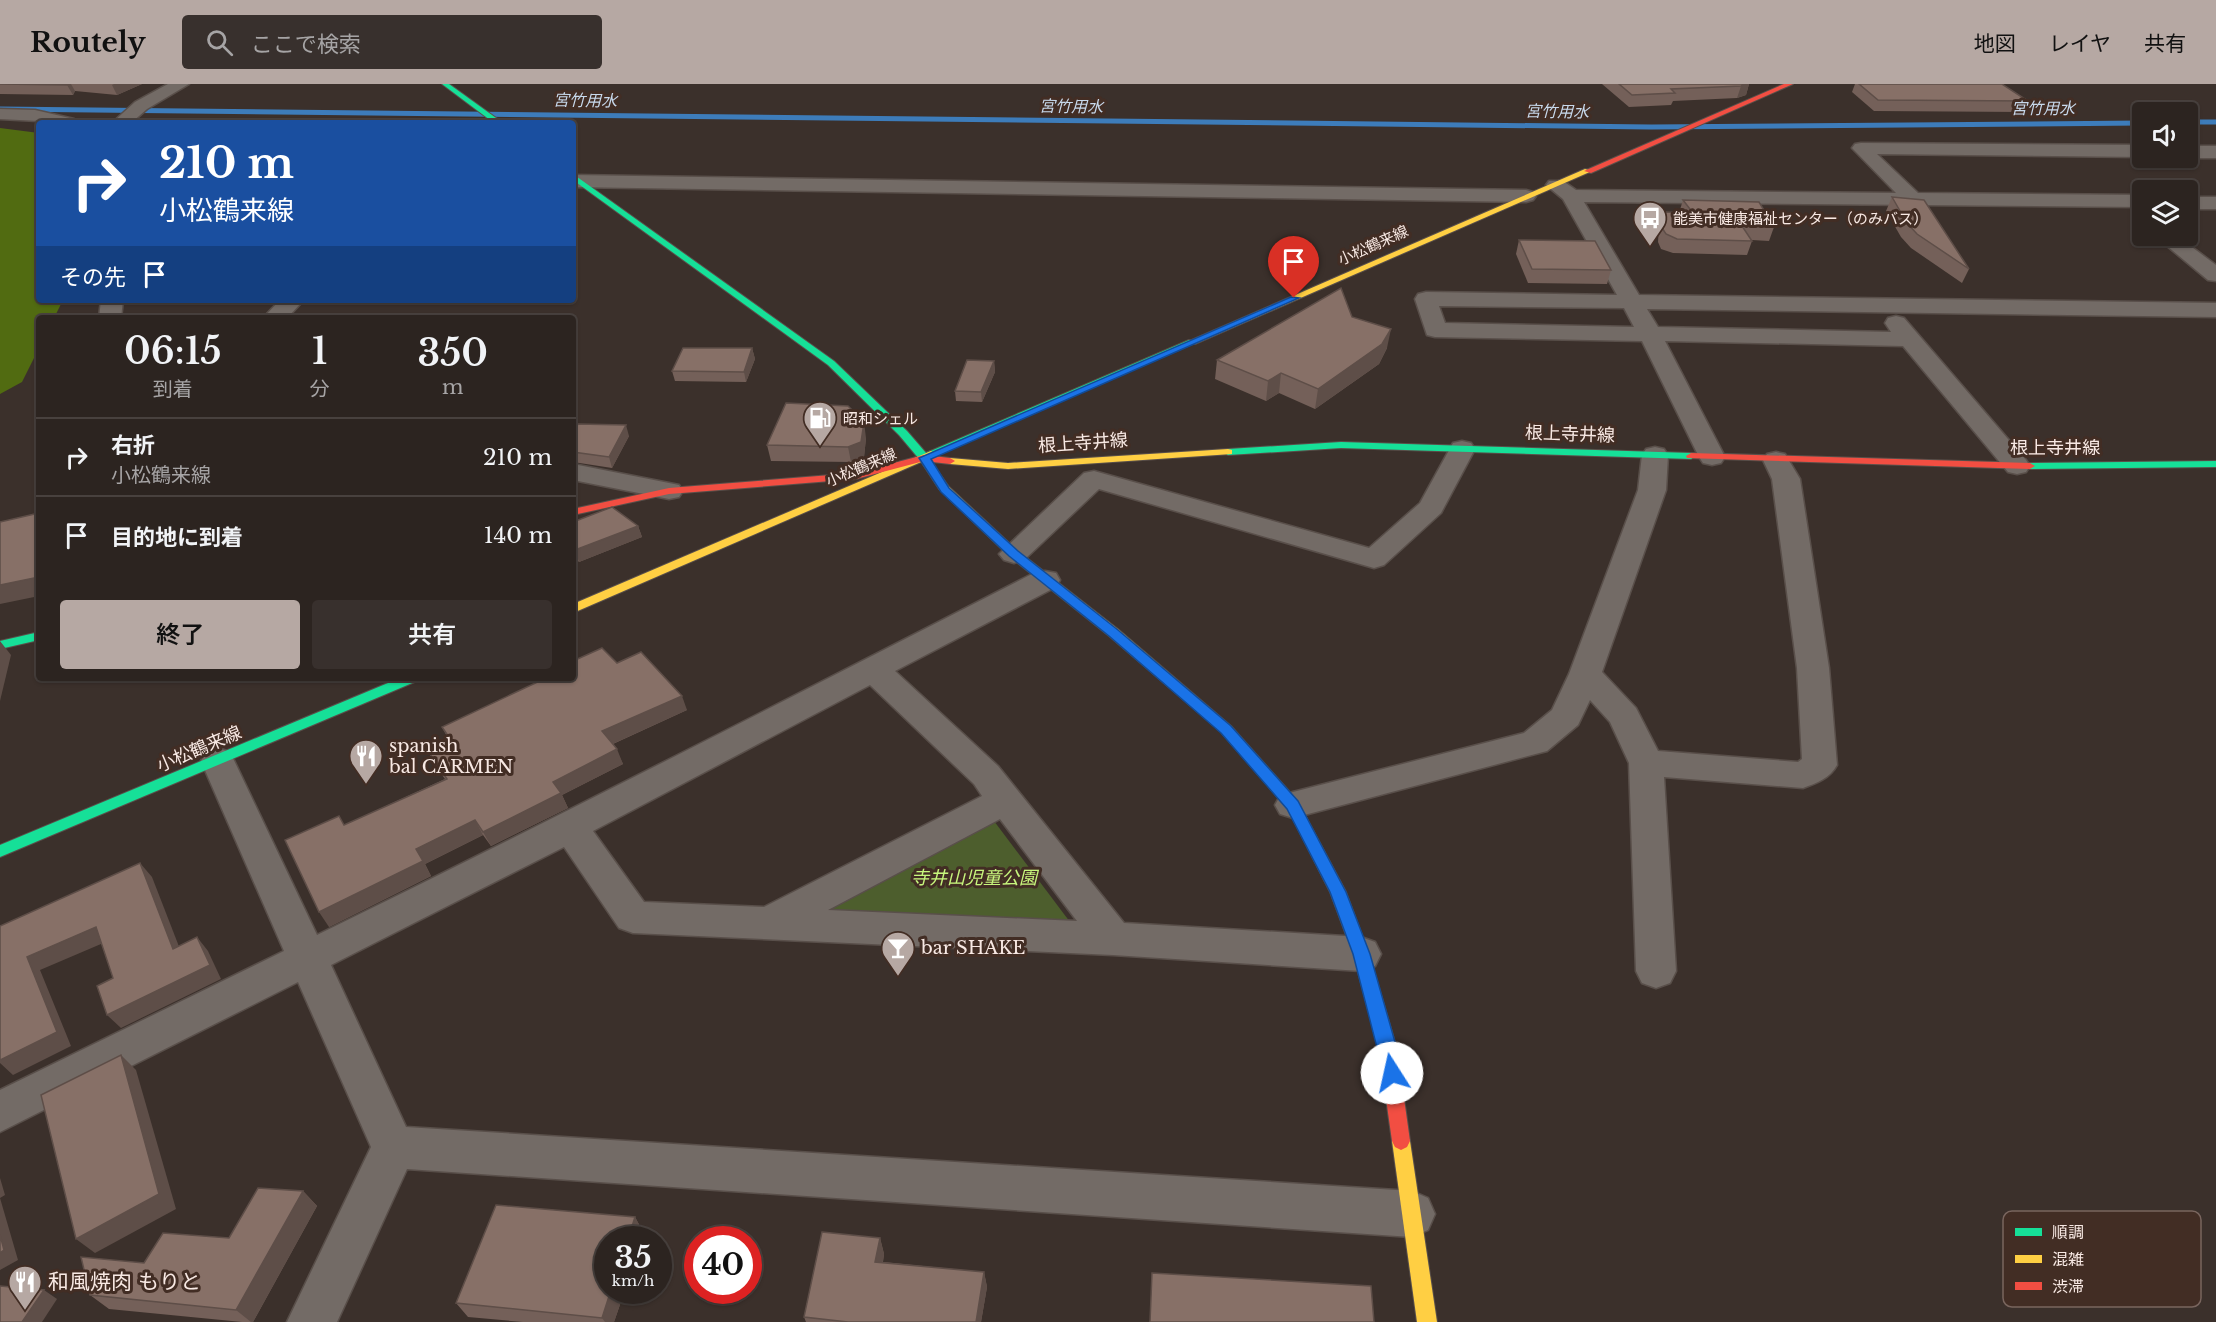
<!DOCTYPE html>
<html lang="ja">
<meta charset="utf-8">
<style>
body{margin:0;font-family:"Libre Baskerville","Noto Sans JP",serif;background:#38302d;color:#f1f3f6;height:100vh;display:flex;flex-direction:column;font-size:22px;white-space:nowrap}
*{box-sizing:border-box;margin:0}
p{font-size:20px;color:#a6a4a5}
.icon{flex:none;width:33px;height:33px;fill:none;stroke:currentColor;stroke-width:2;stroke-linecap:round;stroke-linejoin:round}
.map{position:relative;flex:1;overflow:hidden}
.side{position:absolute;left:36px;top:231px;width:540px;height:366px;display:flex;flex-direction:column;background:#2c2420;border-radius:6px;box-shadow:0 2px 4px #0004,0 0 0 2px #48413e}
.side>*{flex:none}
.banner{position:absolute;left:36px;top:36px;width:540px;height:183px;border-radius:6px;box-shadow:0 2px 4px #0004,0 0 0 2px #48413e;background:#1a4fa0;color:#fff;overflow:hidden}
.fabs{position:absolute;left:2132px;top:18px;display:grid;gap:12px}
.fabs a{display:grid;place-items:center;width:66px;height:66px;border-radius:6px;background:#2c2420;box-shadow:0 2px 4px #0004,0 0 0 2px #48413e;font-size:30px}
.speed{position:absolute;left:594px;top:1142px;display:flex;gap:12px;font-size:30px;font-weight:700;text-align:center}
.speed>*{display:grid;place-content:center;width:78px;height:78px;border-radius:50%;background:#2c2420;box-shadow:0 2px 4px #0004,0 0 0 2px #48413e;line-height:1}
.speed small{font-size:15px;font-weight:400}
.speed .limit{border:9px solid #d22;background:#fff;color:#111}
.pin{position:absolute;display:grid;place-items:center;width:51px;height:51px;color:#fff;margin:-62px -26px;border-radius:50% 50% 50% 0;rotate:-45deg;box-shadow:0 0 6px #0007}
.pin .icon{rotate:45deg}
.me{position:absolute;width:66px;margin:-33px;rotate:350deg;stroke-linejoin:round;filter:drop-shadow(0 0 4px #0008)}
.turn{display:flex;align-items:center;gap:21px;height:126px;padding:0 24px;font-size:27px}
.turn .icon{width:78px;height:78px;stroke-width:2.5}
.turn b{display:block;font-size:42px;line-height:51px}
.then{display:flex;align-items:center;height:57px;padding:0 24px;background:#0003;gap:12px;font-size:22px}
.eta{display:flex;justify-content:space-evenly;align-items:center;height:102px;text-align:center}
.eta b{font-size:36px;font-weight:600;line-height:42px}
.cta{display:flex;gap:12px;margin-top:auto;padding:12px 24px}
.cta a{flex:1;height:69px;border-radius:6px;background:#b6a8a3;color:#111;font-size:24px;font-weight:600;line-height:69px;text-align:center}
.cta a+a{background:#38302d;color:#f1f3f6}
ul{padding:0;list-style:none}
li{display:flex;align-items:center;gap:18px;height:78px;padding:0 24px;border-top:2px solid #48413e}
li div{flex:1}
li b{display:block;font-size:22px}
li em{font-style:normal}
header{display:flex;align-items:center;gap:36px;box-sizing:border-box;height:84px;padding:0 30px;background:#b6a8a3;color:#111}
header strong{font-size:28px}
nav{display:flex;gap:33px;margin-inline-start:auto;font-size:21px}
.search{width:420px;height:54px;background:#38302d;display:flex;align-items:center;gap:15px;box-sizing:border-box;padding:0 21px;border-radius:6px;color:#a6a4a5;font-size:22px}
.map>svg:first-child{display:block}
.green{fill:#4d5e2d}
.forest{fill:#516b11}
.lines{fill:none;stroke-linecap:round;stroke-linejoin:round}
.stream{stroke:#3d7cba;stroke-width:5}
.street-casing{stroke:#594f4a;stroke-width:3}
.fast-casing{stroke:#594f4a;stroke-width:2}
.slow-casing{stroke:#594f4a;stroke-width:2}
.jam-casing{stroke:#594f4a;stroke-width:2}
.street{fill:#736b66;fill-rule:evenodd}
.fast{fill:#16e098;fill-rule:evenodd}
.slow{fill:#ffcf43;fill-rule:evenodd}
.jam{fill:#f24e42;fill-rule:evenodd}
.wall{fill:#746059}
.shaded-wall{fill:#5e4e48}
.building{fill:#877067;stroke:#5e4e48;stroke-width:1.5}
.route{fill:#1a73e8;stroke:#114b97;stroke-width:1.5}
.labels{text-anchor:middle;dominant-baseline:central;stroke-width:6;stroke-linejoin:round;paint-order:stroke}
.far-poi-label{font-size:15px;fill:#f8e9e4;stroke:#422d24;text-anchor:start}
.far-street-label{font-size:15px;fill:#f8e9e4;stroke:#422d24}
.far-water-label{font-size:16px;font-style:italic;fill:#c8d9ec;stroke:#422d24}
.street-label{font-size:18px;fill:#f8e9e4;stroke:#422d24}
.poi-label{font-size:18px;fill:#f8e9e4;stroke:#422d24;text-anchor:start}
.park-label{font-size:18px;font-style:italic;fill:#c7f67d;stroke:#422d24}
.near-poi-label{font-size:21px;fill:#f8e9e4;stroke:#422d24;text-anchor:start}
.key{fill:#422d24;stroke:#79655e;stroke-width:1.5}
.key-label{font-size:16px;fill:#f8e9e4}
</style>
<header>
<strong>Routely</strong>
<div class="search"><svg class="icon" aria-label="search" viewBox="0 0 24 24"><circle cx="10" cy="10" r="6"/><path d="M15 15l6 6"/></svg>ここで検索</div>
<nav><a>地図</a><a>レイヤ</a><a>共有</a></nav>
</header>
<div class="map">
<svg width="2216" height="1238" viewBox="0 0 2216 1238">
<rect width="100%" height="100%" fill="#3b302b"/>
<path class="green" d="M991,733L1076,846L793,834Z"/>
<path class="forest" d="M0,44L39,49V216H63L54,234H39V264L22,298L0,310Z"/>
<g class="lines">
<g class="stream">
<path d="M0,25L1651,43L2142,39"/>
<path d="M2187,38H2216"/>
</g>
<g class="street-casing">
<g id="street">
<path d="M168,0H189L147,25L131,39H112L135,18Z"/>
<path d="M0,25L35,26L74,35L77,39L0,35Z"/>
<path d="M1861,59L2142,61V73L1877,70L1918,109L2142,111V123L1584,118L1639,211L2216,219V233L1647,225L1658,243L1891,248L1885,239L1888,234L1896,232L1904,234L2026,376L2030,382L2026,388L2017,390L2008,388L1903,262L1665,257L1725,373L1721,379L1712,381L1703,379L1699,373L1642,257L1435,253L1427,251L1415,215L1418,210L1426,208L1617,211L1563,115L1546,101L1549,97H1563L1576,106L1896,109L1852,64L1855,60ZM1439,222L1624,224L1634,243L1445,239Z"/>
<rect x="2187" y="62" width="29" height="12"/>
<path d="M573,91L1526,106L1533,108L1536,112L1533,116L1526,118L573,103Z"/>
<rect x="2187" y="113" width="29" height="12"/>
<path d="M2155,152H2177L2216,181V197L2208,196Z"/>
<path d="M101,216H123L121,234H99Z"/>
<path d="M280,216H304L287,234H263Z"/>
<path d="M1462,357L1471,359L1475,365L1441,429L1384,481L1374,484L1099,405L1024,476L1014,479L1004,476L999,470L1084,389L1094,387L1369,464L1420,419L1453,359Z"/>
<path d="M1655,363L1664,365L1668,371L1666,406L1602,588L1636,624L1658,667L1798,678L1802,675L1797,584L1772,395L1763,376L1767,370L1776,368L1785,370L1800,395L1829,584L1837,681C1830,694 1817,699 1803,704L1664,693L1676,887L1670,899L1656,904L1642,899L1636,887L1629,679L1610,638L1590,616L1578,641L1547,667L1293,734L1280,730L1275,721L1280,712L1293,708L1524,649L1552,626L1569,590L1638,406L1642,371L1646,365Z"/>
<path d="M573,380L669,399L679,401L683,407L679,413L669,415L573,396Z"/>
<path d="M1045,487L1056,489L1060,496L1056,503L895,587L998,682L1124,839L1361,853L1375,858L1381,870L1375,882L1361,887L1113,871L633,849L619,844L564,763L331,881L406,1043L1412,1107L1428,1114L1435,1130L1428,1146L1412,1153L407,1085L337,1238H287L371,1063L298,898L0,1048V1006L284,867L201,677L206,668L218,664L230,668L317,851C558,733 796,611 1034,489ZM870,601L974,700L982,712L764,823L644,818L593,747ZM1000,735L1077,837L828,826Z"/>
</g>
</g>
<g class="fast-casing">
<g id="fast">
<path d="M442,0H449L503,39H494Z"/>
<path d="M573,90L834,277L907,347L926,369L1189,256L1197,258L935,372L928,373L949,403L947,405H939L920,376L899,351L828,281L573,96Z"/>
<path d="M1341,358L1691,369L1696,372L1691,375L1341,364L1228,371L1223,368L1228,365Z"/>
<path d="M2216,377V383L2030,385L2025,382L2030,379Z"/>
<path d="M39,548V556L0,565V557Z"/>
<path d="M400,594H419L417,597L0,773V761Z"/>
</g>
</g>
<g class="slow-casing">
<g id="slow">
<path d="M1585,85L1592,87L1195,260L1187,258Z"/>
<path d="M1228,365L1232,366V370L1008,385L950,380L945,377L950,374L1008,379Z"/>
<path d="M931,367L936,370L935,372L573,529V520Z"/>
<path d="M943,400L947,401L1018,467L1119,546L1231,642L1298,717L1307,735L1305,739H1295L1287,724L1221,648L1109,552L1010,473L939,405V401Z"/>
<path d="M1401,1048L1407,1051L1410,1057L1437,1238H1417L1392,1057L1395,1051Z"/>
</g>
</g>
<g class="jam-casing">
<g id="jam">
<path d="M1784,0H1793L1591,89L1584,87Z"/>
<path d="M1691,369L2030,379L2035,382L2030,385L1687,374L1686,372Z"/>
<path d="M924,371L950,374L955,377L950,380L924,377L856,395L669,410L573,431V425L669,404L856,389Z"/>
<path d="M1300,729L1305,731L1346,808L1369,870L1397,965L1410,1057L1407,1063L1401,1066L1395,1063L1392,1057L1379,965L1353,870L1330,808L1293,735L1295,731Z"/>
</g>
</g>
<use href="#street" class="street"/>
<use href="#fast" class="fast"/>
<use href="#slow" class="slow"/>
<use href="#jam" class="jam"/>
</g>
<g class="wall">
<path d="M0,0H142L117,11L75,7L73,11L0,10Z"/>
<path d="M1602,0H1749L1746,11L1737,14L1673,17L1671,21L1629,23Z"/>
<path d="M1855,0H2002L2028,17L2023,28L1874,27L1852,8Z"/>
<path d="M1892,113L1969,185L1962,199L1911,164L1901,153L1886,127Z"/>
<path d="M1683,116L1774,143L1769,157L1752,156V157L1747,171L1673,169L1661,165L1658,158L1659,142L1663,128L1679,129Z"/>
<path d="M1519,156L1611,186L1607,200L1528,199L1516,170Z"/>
<path d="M1352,233L1387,264L1379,280L1315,325L1279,309L1266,317L1215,295L1217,276Z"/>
<path d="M752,264L755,275L746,298L675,297L672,287Z"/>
<path d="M994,277L995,288L982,318L956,317L955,307Z"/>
<path d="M573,350L629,352L612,384L573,378V379Z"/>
<path d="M866,354L864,373L851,378L771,377L767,361Z"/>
<path d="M573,438L638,442L642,453L579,478L573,471Z"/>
<path d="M617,579L687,626L613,660L623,680L562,711L568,724L491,762L483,751L425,780L431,792L329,843L344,741L445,695L437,684L430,670L451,660L442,643Z"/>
<path d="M303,1107L317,1122L253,1238H242L109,1225L90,1211L144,1179L229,1154Z"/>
<path d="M496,1121L635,1133L643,1148L641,1155H608V1206H625L614,1238H523L468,1233L456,1219Z"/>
<path d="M880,1154L884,1170L883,1178L984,1188L987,1203L981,1238H806L804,1233Z"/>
</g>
<g class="shaded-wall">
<path d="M68,0H71L75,7L73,11L67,1Z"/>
<path d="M114,0H142L117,11L112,1Z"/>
<path d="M1745,0H1749L1746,11L1737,14L1741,2Z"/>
<path d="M1391,245L1387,264L1379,280L1315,325L1318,305Z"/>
<path d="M752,264L755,275L746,298L744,288Z"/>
<path d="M994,277L995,288L982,318L981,308Z"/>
<path d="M1281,289L1279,309L1266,317L1268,297Z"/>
<path d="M864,338L866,354L864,373L851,378L848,363Z"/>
<path d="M626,341L629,352L612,384L609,373Z"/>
<path d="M638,442L642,453L579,478L575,466Z"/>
<path d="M39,493V512L0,520V501Z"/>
<path d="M0,557L11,571L0,617Z"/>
<path d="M682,612L687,626L608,662L602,647Z"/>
<path d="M617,665L623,680L562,711L568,724L491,762L483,748L553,698Z"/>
<path d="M475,736L483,751L425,780L431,792L329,843L319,828L416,765Z"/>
<path d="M140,779L152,793L185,878L173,865Z"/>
<path d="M96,843L108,857L40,886L71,962L13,991L0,979V976L27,873Z"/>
<path d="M197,853L208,867L221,895L121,944L107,931Z"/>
<path d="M121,971L136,986L176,1125L95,1169L76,1155Z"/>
<path d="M0,1094L5,1111L0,1114L18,1176L0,1186Z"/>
<path d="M303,1107L317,1122L253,1238H251L236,1226Z"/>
<path d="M635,1133L643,1148L641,1155H628Z"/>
<path d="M880,1154L884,1170L880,1194L875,1178Z"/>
<path d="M984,1188L987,1203L981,1238H976Z"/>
<path d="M44,1206L57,1215L42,1238H22Z"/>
<path d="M611,1206H625L614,1238H605L602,1234Z"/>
</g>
<g class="building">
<path d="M0,0H68L67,1Z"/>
<path d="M1619,0H1745L1741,2L1671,5L1675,9L1632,11Z"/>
<path d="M1859,0H2002L2028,17L1878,16Z"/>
<path d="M1892,113L1924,116L1969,185L1917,150L1907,139Z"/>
<path d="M1683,116L1759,118L1774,143L1742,142L1752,157L1677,155L1666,150L1662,144L1663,128L1693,129Z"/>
<path d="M1519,156L1595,157L1611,186L1532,185Z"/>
<path d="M1341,204L1352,233L1391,245L1382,260L1318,305L1281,289L1268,297L1217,276Z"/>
<path d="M683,264H752L744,288L672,287Z"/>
<path d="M967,276L994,277L981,308L955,307Z"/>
<path d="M786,319L848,322L864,338L861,358L848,363L767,361Z"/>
<path d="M578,340L626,341L609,373L573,368V350Z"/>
<path d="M612,423L638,442L575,466L573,464V438Z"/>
<path d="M39,429V493L0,501V438Z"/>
<path d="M602,564L617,579L641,568L682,612L602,647L617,665L553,698L561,709L483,748L475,736L416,765L423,777L319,828L285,756L339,732L344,741L447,695L430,670L453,659L442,643L546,594H573V577Z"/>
<path d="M140,779L173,865L197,853L210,881L107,931L97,902L113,894L96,843L27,873L57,948L0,976V842Z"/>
<path d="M121,971L159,1110L76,1155L41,1011Z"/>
<path d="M258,1104L303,1107L236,1226L90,1211L81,1173L144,1179L163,1149L229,1154Z"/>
<path d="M496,1121L635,1133L628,1155H608V1206H611L602,1234L456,1219Z"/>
<path d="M822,1148L880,1154L875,1178L984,1188L976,1238H848L804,1233Z"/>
<path d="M0,1151L4,1166L0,1169Z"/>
<path d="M1152,1189L1371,1202L1374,1238H1150Z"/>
<path d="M0,1202L44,1206L22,1238H0Z"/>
</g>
<path class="route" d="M1291,213L1299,214L931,375L949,404L1018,467L1118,546L1231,642L1298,717L1346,808L1370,870L1397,965L1400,989L1398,995L1392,997L1385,995L1353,870L1330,808L1287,725L1221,649L1109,552L1009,472L941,408L919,374Z"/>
<defs>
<g id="bus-pin" transform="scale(1.725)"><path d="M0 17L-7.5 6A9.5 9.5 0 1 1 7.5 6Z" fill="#b6a8a3" stroke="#422d24"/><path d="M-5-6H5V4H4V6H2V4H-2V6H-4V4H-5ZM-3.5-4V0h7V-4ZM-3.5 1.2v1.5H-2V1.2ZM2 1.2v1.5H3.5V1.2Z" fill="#fff"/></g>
<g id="fuel-pin" transform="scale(1.725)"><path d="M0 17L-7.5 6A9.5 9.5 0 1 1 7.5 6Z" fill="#b6a8a3" stroke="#422d24"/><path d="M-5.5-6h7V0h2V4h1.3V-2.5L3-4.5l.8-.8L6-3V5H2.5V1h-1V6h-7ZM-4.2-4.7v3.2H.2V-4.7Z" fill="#fff"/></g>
<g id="restaurant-pin" transform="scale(1.725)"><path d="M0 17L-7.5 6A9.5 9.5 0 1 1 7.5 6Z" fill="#b6a8a3" stroke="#422d24"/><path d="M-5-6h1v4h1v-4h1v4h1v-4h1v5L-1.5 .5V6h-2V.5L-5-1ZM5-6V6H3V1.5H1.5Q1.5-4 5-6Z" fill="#fff"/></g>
<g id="bar-pin" transform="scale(1.725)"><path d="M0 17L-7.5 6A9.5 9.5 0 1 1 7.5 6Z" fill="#b6a8a3" stroke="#422d24"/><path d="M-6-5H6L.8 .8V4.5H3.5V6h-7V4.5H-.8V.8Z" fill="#fff"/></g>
</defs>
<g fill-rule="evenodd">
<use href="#bus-pin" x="1650" y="134"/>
<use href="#fuel-pin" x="820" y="334"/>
<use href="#restaurant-pin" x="366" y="672"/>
<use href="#bar-pin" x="898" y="864"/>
<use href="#restaurant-pin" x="25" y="1198"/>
</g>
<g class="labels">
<g class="far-poi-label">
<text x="1673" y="134">能美市健康福祉センター（のみバス）</text>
<text x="843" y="334">昭和シェル</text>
</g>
<g class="far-street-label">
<text transform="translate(1373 161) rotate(-24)">小松鶴来線</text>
<text transform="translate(861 383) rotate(-23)">小松鶴来線</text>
</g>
<g class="far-water-label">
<text transform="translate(585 16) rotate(1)">宮竹用水</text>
<text transform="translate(1071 22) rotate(1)">宮竹用水</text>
<text x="2043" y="24">宮竹用水</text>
<text transform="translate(1557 27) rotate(1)">宮竹用水</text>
</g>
<g class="street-label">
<text transform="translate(1570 350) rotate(2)">根上寺井線</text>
<text transform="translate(1083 359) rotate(-4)">根上寺井線</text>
<text x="2055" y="364">根上寺井線</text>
<text transform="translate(199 665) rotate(-23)">小松鶴来線</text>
</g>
<g class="poi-label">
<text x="389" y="662">spanish<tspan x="389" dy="21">bal CARMEN</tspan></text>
<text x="921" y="864">bar SHAKE</text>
</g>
<g class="park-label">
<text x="974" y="794">寺井山児童公園</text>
</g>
<g class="near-poi-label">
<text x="48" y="1198">和風焼肉 もりと</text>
</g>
</g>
<rect x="2003" y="1127" width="198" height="96" rx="9" class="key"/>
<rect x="2015" y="1144" width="27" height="8" fill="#16e098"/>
<rect x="2015" y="1171" width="27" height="8" fill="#ffcf43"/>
<rect x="2015" y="1198" width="27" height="8" fill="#f24e42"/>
<g class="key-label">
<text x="2052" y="1154">順調</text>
<text x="2052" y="1181">混雑</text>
<text x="2052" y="1208">渋滞</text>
</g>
</svg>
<div class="fabs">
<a><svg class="icon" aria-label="sound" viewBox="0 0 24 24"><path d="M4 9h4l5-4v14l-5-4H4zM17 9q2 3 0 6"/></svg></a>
<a><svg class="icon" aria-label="layers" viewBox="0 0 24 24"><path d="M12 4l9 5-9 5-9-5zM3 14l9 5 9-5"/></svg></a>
</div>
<div class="speed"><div>35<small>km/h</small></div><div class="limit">40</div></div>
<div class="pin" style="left:1294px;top:214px;background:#d93025"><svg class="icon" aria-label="arrive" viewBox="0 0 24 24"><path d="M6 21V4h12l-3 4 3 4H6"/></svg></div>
<svg class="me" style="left:1392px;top:989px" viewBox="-20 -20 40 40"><circle r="19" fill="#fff"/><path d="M0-13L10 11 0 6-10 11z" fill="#1a73e8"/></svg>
<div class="banner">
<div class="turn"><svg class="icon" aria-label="right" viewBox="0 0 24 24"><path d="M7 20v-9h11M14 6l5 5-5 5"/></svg><div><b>210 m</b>小松鶴来線</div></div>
<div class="then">その先<svg class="icon" aria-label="arrive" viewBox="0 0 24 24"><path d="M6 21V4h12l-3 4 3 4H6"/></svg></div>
</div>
<section class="side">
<div class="eta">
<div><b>06:15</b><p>到着</p></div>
<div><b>1</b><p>分</p></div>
<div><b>350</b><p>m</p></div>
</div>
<ul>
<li><svg class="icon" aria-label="right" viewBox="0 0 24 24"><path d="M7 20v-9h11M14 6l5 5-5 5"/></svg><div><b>右折</b><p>小松鶴来線</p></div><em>210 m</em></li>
<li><svg class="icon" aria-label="arrive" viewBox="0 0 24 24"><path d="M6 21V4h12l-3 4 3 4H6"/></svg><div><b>目的地に到着</b></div><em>140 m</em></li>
</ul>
<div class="cta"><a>終了</a><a>共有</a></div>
</section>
</div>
